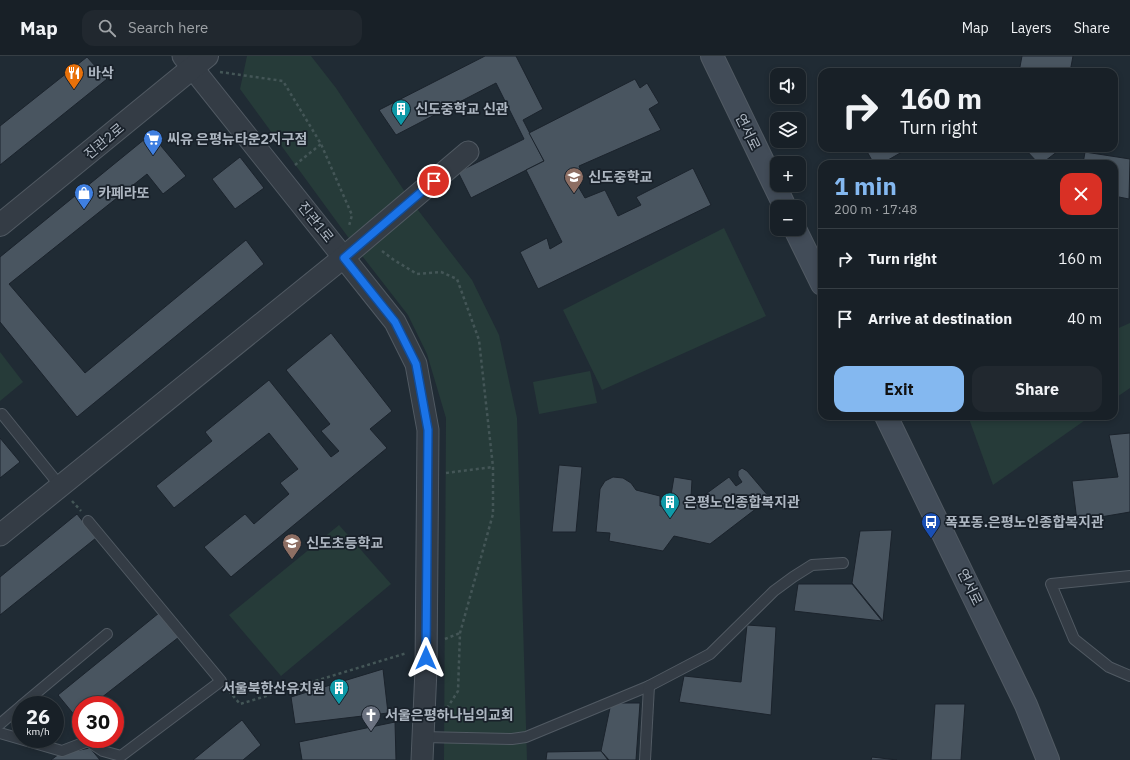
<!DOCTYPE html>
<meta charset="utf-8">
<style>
body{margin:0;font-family:"IBM Plex Sans","Noto Sans KR",sans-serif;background:#21282f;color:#f1f3f6;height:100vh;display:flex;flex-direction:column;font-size:15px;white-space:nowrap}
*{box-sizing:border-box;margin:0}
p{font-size:13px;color:#9fa3a7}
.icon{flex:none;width:22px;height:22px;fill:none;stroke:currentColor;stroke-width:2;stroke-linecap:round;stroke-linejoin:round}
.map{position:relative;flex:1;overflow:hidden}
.drawer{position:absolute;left:818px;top:104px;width:300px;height:260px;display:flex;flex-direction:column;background:#182027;border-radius:12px;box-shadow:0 2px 6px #0003,0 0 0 1px #363e44}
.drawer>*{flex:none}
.guide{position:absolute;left:818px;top:12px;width:300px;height:84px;border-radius:12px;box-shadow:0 2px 6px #0003,0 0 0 1px #363e44;background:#182027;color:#f1f3f6;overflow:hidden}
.tools{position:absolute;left:770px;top:12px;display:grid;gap:8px}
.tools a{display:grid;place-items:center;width:36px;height:36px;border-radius:8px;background:#182027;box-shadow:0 2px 6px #0003,0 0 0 1px #363e44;font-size:20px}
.speed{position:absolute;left:12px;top:640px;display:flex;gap:8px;font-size:20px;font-weight:700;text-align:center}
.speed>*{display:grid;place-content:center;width:52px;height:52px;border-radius:50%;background:#182027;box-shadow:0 2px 6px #0003,0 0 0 1px #363e44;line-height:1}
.speed small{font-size:10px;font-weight:400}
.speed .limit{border:6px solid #d22;background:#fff;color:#111}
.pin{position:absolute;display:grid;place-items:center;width:34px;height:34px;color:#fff;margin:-17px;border:2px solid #fff;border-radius:50%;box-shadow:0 1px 4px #0007}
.me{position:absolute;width:44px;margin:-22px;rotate:0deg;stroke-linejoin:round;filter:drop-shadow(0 0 3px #0008)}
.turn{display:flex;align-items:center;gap:14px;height:84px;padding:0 16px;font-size:18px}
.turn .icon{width:52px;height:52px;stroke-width:2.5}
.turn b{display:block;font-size:28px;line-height:34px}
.round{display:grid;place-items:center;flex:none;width:42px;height:42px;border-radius:12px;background:#21282f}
.summary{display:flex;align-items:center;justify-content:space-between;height:68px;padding:0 16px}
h1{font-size:24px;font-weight:700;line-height:30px;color:#84b8f0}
.primary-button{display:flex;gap:8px;margin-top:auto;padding:8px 16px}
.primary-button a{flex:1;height:46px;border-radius:12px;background:#84b8f0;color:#111;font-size:16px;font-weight:700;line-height:46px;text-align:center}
.primary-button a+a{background:#21282f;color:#f1f3f6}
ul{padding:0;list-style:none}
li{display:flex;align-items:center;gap:12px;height:60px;padding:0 16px;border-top:1px solid #363e44}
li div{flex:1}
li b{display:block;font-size:15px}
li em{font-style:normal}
header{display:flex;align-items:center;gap:24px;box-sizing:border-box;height:56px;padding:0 20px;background:#182027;border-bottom:1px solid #363e44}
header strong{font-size:19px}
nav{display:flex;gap:22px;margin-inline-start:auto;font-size:14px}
.search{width:280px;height:36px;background:#21282f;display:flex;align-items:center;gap:10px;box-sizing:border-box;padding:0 14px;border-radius:12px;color:#9fa3a7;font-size:15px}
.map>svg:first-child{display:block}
.green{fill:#263b39}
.building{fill:#495560;stroke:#1b232c}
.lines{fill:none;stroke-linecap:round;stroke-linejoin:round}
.service-casing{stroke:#515a63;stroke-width:12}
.minor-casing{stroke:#515a63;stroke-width:23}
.tertiary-casing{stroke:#515a63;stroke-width:24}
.secondary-casing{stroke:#515a63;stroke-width:24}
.path{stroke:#445657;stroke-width:2.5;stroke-dasharray:3 3;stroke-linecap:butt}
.service{stroke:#343c45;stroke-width:10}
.minor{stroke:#343c45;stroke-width:21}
.tertiary{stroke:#343c45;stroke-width:22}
.secondary{stroke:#424c58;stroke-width:22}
.route-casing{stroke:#114b97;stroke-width:10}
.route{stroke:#1a73e8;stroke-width:7}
.labels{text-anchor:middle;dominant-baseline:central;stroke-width:3.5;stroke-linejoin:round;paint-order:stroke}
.poi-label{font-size:14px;font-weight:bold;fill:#aeb7c2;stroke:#19212a;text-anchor:start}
.street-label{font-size:14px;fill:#aeb7c2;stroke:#19212a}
</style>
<header>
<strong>Map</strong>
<div class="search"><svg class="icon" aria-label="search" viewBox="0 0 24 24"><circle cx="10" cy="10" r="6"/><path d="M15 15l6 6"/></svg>Search here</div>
<nav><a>Map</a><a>Layers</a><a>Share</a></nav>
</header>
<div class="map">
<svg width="1130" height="704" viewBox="0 0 1130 704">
<rect width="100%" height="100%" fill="#202b34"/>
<g class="green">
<path d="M247,0H311L336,32L411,145L472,224L499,279L517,362L527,704H444L446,362L427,298L408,259L356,192L240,33Z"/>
<path d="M724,172L766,260L602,334L563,254Z"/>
<path d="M1130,267V332L1114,343V274Z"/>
<path d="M0,296L23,326L0,345Z"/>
<path d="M590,315L597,347L539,358L533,326Z"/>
<path d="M968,360H1091L993,429Z"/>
<path d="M339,469L391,528L281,620L229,559Z"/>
</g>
<g class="building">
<path d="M485,0H516L543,53L523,64L544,105L471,142L458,116L524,83L496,27L396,79L379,54Z"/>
<path d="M1022,0H1073L1070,16H1019Z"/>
<path d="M87,1L107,23L0,109V70Z"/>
<path d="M635,23L640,32L647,27L659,47L649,53L661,74L579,110L583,121L575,125L585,142L605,134L618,160L641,149L636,141L693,112L711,149L538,233L520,196L547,182L550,193L562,186L526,114L544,105L529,77Z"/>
<path d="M151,78L186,120L163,138L147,118L9,228L85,317L246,184L264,208L77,361L0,266V201Z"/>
<path d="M865,92H909L881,108H874Z"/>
<path d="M1024,92H1062L1041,108H1039Z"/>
<path d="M1085,96L1130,103L1129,143L1114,140V108H1083Z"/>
<path d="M240,101L264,132L235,153L212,123Z"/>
<path d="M331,277L392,355L370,373L387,392L231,521L204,491L245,458L254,468L289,438L280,427L298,413L269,377L174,452L156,430L212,385L205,376L269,324L331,401L339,395L321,375L330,368L286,314Z"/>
<path d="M1130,377V456L1077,465L1072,425L1118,421L1109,379Z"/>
<path d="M0,382L20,406L0,422Z"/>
<path d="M559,409L582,411L576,476H552Z"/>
<path d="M742,412L747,415L770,442L710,488L674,480L663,495L609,485L610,477L596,476L600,433L605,425L613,421L623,422L631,427L636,434L660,440V450L669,451L674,421L692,424L691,441L699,443L729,421L736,430L742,426L738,420V415Z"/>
<path d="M77,458L96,482L0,559V521Z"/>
<path d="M892,474L883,565L852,527L860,475Z"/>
<path d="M798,528H852L882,565L794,555Z"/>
<path d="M159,557L179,581L92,649H81V657L76,661L58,639Z"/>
<path d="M747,569L776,571L771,659L679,646L684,620L741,626Z"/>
<path d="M383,613L388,657L295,668L291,641Z"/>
<path d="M611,647H640L636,704H609L601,695Z"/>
<path d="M935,648H965L961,704H931Z"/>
<path d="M242,664L261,689L243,704H193Z"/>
<path d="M395,666L396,704H302L299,686Z"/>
<path d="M90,692L100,704H51L59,698Z"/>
<path d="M601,695L608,704H546L547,696Z"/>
<path d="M872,701L897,704H871Z"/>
</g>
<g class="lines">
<g class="service-casing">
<g id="service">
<path d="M2,358L61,431"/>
<path d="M1130,520L1051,528L1074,583L1109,611L1130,620"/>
<path d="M22,649L107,578"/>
<path d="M0,668L21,650"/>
<path d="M0,677L62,695L88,685L103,695L121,700L221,625L88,465"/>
<path d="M423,681L512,683L526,681L649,630L710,598L774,535L793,521L812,509L843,507"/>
<path d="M645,704L649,630"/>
</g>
</g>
<g class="minor-casing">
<g id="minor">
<path d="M183,0L395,266L416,308L428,374L426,613L422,704"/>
<path d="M0,479L344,201L468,96"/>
</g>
</g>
<g class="tertiary-casing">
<path id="tertiary" d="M0,169L207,0"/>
</g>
<g class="secondary-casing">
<g id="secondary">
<path d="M712,0L785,151"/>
<path d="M795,173L822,228"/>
<path d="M886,360L1026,649L1048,704"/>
</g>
</g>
<g class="path">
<path d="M220,16L283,25L321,88L352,159L349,170"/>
<path d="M295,109L321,88"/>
<path d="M382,195L394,204L417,218L441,216L457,223L479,284L493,411V458L460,577L458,635L444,657"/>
<path d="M446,417L493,411"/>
<path d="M72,445L81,455"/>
<path d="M445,583L460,577"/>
<path d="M229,635L240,648L407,597"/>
</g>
<use href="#service" class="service"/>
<use href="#minor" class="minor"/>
<use href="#tertiary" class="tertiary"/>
<use href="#secondary" class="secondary"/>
</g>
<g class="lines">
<g class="route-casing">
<path id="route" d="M426,602L428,374L416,308L395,266L344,202L434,125"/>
</g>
<use href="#route" class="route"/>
</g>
<defs>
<g id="restaurant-pin" transform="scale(1)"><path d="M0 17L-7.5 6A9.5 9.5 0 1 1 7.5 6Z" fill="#e8710a" stroke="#19212a"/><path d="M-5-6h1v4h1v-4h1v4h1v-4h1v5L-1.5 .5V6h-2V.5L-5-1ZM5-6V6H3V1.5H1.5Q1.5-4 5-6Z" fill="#fff"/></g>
<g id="building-pin" transform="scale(1)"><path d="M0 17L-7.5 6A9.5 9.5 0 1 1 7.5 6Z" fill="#0f9aa8" stroke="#19212a"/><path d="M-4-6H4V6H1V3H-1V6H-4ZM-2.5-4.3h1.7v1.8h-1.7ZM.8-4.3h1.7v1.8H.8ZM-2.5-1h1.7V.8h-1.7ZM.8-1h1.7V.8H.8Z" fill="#fff"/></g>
<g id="supermarket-pin" transform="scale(1)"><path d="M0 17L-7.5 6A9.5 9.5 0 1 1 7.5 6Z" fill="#3f7fe0" stroke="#19212a"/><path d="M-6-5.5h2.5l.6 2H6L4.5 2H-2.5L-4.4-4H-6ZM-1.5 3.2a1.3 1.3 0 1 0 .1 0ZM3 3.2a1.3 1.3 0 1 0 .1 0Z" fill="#fff"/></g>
<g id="school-pin" transform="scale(1)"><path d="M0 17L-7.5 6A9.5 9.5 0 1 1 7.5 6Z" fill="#8d6e63" stroke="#19212a"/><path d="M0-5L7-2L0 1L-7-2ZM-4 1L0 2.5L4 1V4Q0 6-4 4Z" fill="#fff"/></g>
<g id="shop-pin" transform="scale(1)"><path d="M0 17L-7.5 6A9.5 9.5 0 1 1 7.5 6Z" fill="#3f7fe0" stroke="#19212a"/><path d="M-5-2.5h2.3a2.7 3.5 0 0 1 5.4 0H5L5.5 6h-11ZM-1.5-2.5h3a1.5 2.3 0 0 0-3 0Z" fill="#fff"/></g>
<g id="bus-pin" transform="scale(1)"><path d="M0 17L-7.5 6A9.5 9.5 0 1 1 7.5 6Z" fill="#1a4fb4" stroke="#19212a"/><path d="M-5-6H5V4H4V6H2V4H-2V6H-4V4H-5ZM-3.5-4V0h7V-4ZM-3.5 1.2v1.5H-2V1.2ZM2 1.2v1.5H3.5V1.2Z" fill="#fff"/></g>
<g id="church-pin" transform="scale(1)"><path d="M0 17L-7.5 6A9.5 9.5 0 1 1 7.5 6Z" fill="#6b7280" stroke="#19212a"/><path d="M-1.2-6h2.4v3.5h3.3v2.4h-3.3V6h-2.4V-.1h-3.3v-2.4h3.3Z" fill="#fff"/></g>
</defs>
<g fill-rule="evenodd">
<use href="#restaurant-pin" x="74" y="17"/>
<use href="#building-pin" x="401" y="53"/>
<use href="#supermarket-pin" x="153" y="83"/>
<use href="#school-pin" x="574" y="121"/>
<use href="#shop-pin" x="84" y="137"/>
<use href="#building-pin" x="670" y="446"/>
<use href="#bus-pin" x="931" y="466"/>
<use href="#school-pin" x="292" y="487"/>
<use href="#building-pin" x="339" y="632"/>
<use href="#church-pin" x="371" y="659"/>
</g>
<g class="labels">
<g class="poi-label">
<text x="88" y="17">바삭</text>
<text x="415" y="53">신도중학교 신관</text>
<text x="167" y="83">씨유 은평뉴타운2지구점</text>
<text x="588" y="121">신도중학교</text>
<text x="98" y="137">카페라또</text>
<text x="684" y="446">은평노인종합복지관</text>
<text x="945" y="466">폭포동.은평노인종합복지관</text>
<text x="306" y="487">신도초등학교</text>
<text x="325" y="632" text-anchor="end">서울북한산유치원</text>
<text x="385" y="659">서울은평하나님의교회</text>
</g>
<g class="street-label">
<text transform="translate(748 76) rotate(64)">연서로</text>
<text transform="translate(104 85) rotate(-40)">진관2로</text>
<text transform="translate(316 166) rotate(51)">진관1로</text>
<text transform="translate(970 531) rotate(64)">연서로</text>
</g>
</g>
</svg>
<div class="tools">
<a><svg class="icon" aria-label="sound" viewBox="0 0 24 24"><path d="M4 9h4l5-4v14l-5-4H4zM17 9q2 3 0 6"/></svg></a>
<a><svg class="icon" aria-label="layers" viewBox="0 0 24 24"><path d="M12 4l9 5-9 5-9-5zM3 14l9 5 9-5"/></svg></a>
<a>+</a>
<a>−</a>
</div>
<div class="speed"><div>26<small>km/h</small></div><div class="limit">30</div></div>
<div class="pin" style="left:434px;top:125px;background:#d93025"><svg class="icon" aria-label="arrive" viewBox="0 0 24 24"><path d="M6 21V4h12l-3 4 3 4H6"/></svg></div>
<svg class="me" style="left:426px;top:602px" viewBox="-20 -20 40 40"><path d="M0-17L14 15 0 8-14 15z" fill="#1a73e8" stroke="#fff" stroke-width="4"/></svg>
<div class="guide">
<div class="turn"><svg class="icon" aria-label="right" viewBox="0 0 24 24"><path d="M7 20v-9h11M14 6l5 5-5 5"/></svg><div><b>160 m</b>Turn right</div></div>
</div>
<section class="drawer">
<div class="summary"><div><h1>1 min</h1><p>200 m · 17:48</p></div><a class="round" style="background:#d93025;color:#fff"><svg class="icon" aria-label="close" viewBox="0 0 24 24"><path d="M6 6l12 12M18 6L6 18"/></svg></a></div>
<ul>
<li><svg class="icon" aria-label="right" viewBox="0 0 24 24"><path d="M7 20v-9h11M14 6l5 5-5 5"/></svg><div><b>Turn right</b></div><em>160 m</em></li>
<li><svg class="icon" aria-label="arrive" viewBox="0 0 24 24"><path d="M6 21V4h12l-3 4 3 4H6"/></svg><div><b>Arrive at destination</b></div><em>40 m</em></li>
</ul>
<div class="primary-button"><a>Exit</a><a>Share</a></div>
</section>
</div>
